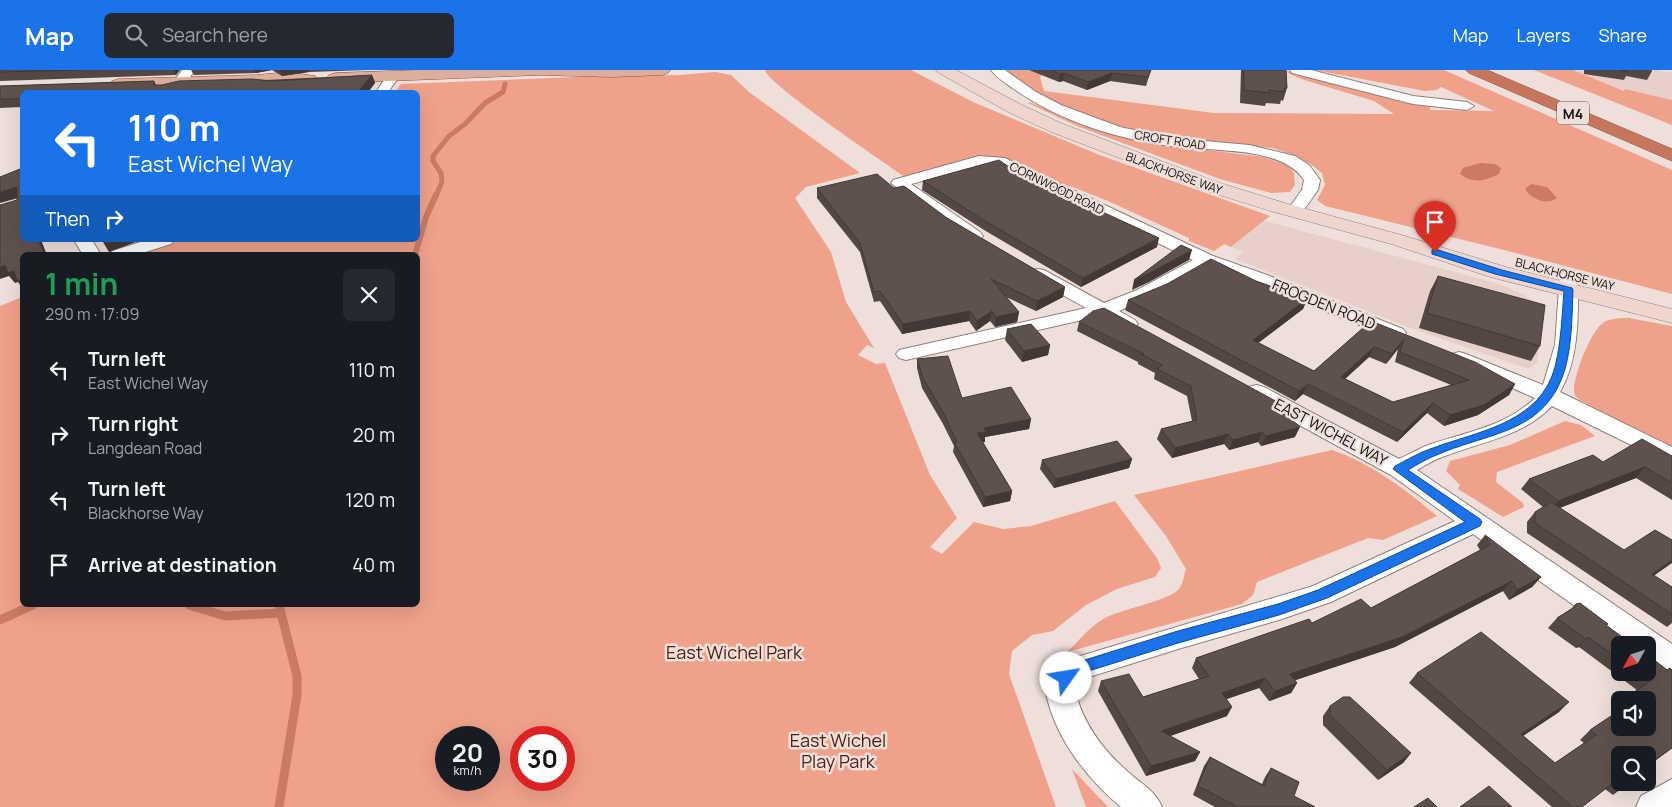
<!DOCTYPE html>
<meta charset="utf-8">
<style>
body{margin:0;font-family:Manrope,sans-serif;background:#242831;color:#f1f3f6;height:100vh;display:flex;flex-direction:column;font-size:19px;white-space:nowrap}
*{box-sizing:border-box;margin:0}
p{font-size:16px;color:#9ea1a6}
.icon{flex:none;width:28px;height:28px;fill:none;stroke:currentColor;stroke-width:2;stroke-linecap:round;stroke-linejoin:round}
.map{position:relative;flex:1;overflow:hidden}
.panel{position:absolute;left:20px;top:182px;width:400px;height:355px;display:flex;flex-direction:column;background:#171b24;border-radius:8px;box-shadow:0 5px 20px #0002}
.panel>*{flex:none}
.guide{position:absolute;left:20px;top:20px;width:400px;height:152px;border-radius:8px;box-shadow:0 5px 20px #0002;background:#1a73e8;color:#fff;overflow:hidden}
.needle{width:32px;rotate:230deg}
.controls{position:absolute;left:1611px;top:566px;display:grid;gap:10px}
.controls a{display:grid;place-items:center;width:45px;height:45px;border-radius:8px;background:#171b24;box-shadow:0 5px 20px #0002;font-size:25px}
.speed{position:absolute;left:435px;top:656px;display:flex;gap:10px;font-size:25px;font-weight:700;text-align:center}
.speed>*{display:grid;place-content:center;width:65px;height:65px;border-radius:50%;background:#171b24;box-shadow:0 5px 20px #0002;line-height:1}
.speed small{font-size:12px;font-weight:400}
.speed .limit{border:8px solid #d22;background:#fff;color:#111}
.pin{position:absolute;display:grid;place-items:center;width:42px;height:42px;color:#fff;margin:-51px -21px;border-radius:50% 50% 50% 0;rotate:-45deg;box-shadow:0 0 5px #0007}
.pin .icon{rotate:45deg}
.me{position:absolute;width:55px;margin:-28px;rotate:58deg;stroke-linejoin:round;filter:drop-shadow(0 0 4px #0008)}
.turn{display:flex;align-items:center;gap:18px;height:105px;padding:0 25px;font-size:22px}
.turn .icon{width:65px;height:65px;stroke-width:2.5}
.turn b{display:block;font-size:35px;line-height:42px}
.then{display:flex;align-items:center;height:48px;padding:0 25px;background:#0003;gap:10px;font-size:19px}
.round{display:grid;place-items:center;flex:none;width:52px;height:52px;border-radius:8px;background:#242831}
.headline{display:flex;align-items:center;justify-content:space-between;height:85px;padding:0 25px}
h1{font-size:30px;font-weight:700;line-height:38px;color:#1e9e55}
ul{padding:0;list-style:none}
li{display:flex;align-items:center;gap:15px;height:65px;padding:0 25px}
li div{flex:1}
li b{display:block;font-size:19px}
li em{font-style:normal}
header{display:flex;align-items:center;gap:30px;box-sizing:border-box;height:70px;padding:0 25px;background:#1a73e8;color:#fff}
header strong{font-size:24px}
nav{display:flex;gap:28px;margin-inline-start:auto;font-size:18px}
.search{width:350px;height:45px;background:#242831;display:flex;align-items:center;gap:12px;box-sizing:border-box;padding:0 18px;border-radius:8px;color:#9ea1a6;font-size:19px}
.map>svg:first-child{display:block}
.built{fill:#e7d0c9}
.green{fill:#f0a189;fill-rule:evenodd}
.water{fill:#ca7b62}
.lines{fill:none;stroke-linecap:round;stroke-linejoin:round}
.stream-far2{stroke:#ca7b62;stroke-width:5}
.stream-far1{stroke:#ca7b62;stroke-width:6}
.stream{stroke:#ca7b62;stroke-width:9}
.minor-casing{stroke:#8d807c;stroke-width:2}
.secondary-casing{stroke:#8d807c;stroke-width:1}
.primary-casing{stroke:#885241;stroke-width:1}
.motorway-casing{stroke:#885241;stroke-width:1}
.minor{fill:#fff;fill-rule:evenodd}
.secondary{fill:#eed6ce;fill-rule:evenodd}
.primary{fill:#ddad9e;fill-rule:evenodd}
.motorway{fill:#c6765d;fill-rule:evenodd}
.wall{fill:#524743;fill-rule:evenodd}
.shaded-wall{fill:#423937}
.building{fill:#5f524e;stroke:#423937;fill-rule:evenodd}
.route{fill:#1a73e8;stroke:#114b97}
.labels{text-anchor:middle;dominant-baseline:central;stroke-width:5;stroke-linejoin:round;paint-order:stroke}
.far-street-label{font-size:12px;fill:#15100e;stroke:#eedfda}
.shield{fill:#eedfda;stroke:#564e4b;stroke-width:1}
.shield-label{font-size:14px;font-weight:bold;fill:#15100e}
.street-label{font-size:15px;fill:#15100e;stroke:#eedfda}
.near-park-label{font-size:18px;fill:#511d0d;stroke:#eedfda}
</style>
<header>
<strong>Map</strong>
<div class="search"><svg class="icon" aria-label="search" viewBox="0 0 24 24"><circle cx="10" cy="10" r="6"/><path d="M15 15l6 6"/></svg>Search here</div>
<nav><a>Map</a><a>Layers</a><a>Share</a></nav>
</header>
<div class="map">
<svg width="1672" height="737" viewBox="0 0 1672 737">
<rect width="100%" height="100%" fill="#eedfda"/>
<g class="built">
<path d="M1573,0H1657L1672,3V30L1626,19L1624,21Z"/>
<path d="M1265,151L1496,213L1523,224L1536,234L1539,278L1537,293L1528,299L1405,256L1235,189L1243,182L1231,177Z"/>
</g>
<g class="green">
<path d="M765,0H911L973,32L1097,84L1270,146L1231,177L1224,174L1214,181L1189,171V168L1108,131L1070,116L1067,117L1007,89L996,87L985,86L905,107C885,93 766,13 765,0Z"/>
<path d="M1004,0H1048L1040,7L1044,21L1214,43L1394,44L1374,31L1301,9L1282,0L1402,26L1430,37V40L1494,41L1441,17L1437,20L1425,21L1315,0H1444L1672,100V224L1500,179L1325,136L1317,130L1325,115L1322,103L1312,95L1290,84L1273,78L1195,71L1159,65L1120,56L1068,39L1042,26Z"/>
<path d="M1534,0H1573L1624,21L1625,19L1672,30V55Z"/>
<path d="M715,2L731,5L749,22L860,103L806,117L795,128L831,182L846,232L874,278L867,275L858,285L876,294L885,293L930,405L957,448L930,477L942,484L974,452L1003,459L1031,456L1115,431L1157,488L1161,498L1155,507L1117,519L1086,535L1053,561L1032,565L1012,581L1009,604L1056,737H0V236L22,227V535H418V185H136L180,170H418V22H395L401,14L576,7L680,5ZM446,668H489V710H446ZM521,668H564V710H521Z"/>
<path d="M1029,32L1081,53L1150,73L1264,87L1289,96L1294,103L1295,115L1290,122L1271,123L1220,109L1077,56L1028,33Z"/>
<path d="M1629,248L1672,256V379L1580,330C1577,328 1574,325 1574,320C1574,305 1590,262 1603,253C1610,248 1621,248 1629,248Z"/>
<path d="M1565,351L1581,355L1595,366L1497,402L1496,412L1523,433L1524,437L1503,447L1458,419L1460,415L1446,401L1450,391L1510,375Z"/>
<path d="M1332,380C1371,393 1406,420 1437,446L1383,470L1368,468L1257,512L1253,525L1242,534L1067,582C1079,571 1090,556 1105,548C1122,539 1167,531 1178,520C1183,515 1184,505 1186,499L1166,466L1134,425Z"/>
<path d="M1072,699L1108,737H1086Z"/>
</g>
<g class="water">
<path d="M1480,93L1495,94L1501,98L1499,104C1484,111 1474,114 1460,104L1463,98Z"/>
<path d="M1531,114L1547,117L1557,128C1547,136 1531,129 1525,119Z"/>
</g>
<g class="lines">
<path class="stream-far2" d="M436,126L442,112L441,103L433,91V86L449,66L465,54L485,33L503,22L505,14"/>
<path class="stream-far1" d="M415,185L426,147L436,125"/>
<g class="stream">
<path d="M189,535L225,546L281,543"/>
<path d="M279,535L297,606V625L279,737"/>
<path d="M0,550L33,535"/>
</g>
<g class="minor-casing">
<g id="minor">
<path d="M182,0H194C185,19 179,22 159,22C163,14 174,14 182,0Z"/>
<path d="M991,0H1005L1036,22L1061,35L1120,57L1171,68L1249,75L1295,86L1309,95L1320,110L1318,120L1300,145H1288L1286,142L1302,120L1304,110C1281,75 1209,82 1171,76C1115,69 1057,50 1011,17C1004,12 996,7 991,0Z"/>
<path d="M1290,0H1311L1413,26L1467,32L1474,36L1467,40L1413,34L1292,3Z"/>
<path d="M393,3L399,7L388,22H376L388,4Z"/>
<path d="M979,86L1005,88L1213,186L1270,206L1403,259L1406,263L1403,267L1396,269L1389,267L1258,214L1208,197L1163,222L1119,241L1135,250L1138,254L1135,258C1122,261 1111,253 1100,246L906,290L899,288L896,284L899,280L1086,238L1032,208L1029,204L1032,200L1038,199L1044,200L1104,233L1137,220L1193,190L997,96H980L911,114L980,162L983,166L980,170L974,171L968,170L891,113L893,110Z"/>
<path d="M74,170H92L101,185H83Z"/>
<path d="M147,170H174L171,174L136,185H109L112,181Z"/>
<path d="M1569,200L1575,201L1578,205C1578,243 1580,288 1560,322L1672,377V395L1552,336C1522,367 1483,371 1445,386C1435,389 1426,395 1417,400L1672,574V601L1662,598L1648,587V575H1630L1473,464L1331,532L1279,550L1178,579L1086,608L1075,619C1081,651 1103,680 1127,701C1141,714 1155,720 1162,737H1121C1085,707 1053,665 1045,618C1053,602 1060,593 1077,587L1313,516L1455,451L1391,405L1248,327L1245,322L1248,317L1256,315L1264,317L1399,389C1410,384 1420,378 1431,374C1468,362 1506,356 1535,328L1452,292L1449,288L1452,284L1459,282L1466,284L1543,315L1555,275L1560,205L1563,201Z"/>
<path d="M1672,709V737H1636L1641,726Z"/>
</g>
</g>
<g class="secondary-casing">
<path id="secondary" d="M936,0H956L1020,34L1063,54L1217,112L1288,134L1405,166L1506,197L1672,239V253L1490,207L1391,174L1274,142L1203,120L1051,62L1008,42L939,3Z"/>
</g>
<g class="primary-casing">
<g id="primary">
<path d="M419,0H671L668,3L663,5L612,7L540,5L335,13L329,11L327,8L329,5L335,3Z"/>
<path d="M289,2L315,6L317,9L315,12C303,15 289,11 276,12C224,16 171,17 118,19L112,17L110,14L112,11L118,9L256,5Z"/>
</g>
</g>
<g class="motorway-casing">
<path id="motorway" d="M1466,0H1487L1672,79V91L1469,3Z"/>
</g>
<use href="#minor" class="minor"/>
<use href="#secondary" class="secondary"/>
<use href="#primary" class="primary"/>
<use href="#motorway" class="motorway"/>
</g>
<g class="wall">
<path d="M0,0H180L176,5L0,11Z"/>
<path d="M191,0H367L309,2L282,6L272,0L256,3L194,5Z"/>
<path d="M1029,0H1151L1146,16L1110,11L1087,20L1063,11L1059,12Z"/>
<path d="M1241,0H1286L1287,18L1283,31L1281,30L1280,34L1266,33L1265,36L1240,33Z"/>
<path d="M1584,0H1652V1L1647,10L1626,6L1624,10L1584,4Z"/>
<path d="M372,5L375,13L368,22H22V37L0,38V16L154,11L156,15H162Z"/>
<path d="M1025,108L1098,140L1157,177L1081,217L984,160L922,120L923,111Z"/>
<path d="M817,118H894L947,148L1065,217L1063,227L1036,241L1006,227L1019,242L1017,252L995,257L990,251L976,261L969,251L902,264L880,231L874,232L860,182L817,128Z"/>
<path d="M1438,206L1540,276L1531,291L1419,258L1430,221Z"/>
<path d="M1256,211L1307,229L1303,239L1258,273L1314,301L1371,251L1515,314L1509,325L1478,345L1444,356L1427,343L1397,372L1303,324L1295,331L1125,240L1128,230ZM1398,279L1395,292L1451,315L1393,332L1345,309L1369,287L1386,294Z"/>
<path d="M1079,252L1281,339L1295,367L1261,376L1258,372L1229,380L1224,374L1172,388L1157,369L1161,359L1192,351L1187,326L1154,309L1155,303L1138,294V292L1077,261Z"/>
<path d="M1007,259L1050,275L1048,285L1022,292L1005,270Z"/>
<path d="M917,289L962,328L1031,349L1029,359L985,367V372H983L1012,421L1010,431L983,437L953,382L954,376L943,354L922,318L917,298Z"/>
<path d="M1672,386V430L1636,408L1560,438L1654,506L1672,517V553L1667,557L1527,463V452L1535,442L1543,437L1521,419L1529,409L1603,392Z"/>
<path d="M1132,389L1129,398L1054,418L1040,399L1042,390Z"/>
<path d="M1485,465L1541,507L1532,517L1509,530L1503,521L1395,577L1295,610L1297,613L1291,623L1269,631L1259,618L1227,629V646L1170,666L1200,682L1195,691L1146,706L1098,621L1101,611L1143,627L1199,609L1192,598L1196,588L1312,553L1371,538L1480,480L1477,475Z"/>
<path d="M1576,534L1608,554L1606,556L1620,575V602H1648L1667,600H1672V678L1648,696V685L1630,712L1613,725L1605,719L1582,737H1552L1409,613L1417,603L1559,642L1523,666L1555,693L1584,673L1580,670L1590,660L1648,630H1625L1637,620L1579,577L1576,578L1548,558L1557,548L1571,539Z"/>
<path d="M1330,636L1411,683L1403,693L1378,710L1323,655V646Z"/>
<path d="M1210,687L1262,714L1265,707L1271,698L1294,726L1315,737H1215L1193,725L1204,696Z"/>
</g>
<g class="shaded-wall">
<path d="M173,0H180L176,5Z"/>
<path d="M254,0H272L256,3Z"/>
<path d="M280,0H308L309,2L282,6Z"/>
<path d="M1064,3L1063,11L1059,12L1060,4Z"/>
<path d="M1112,3L1110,11L1087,20L1088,12Z"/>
<path d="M372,5L375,13L368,22H358Z"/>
<path d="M17,117L22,127L0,133V122Z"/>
<path d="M1159,168L1157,177L1081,217L1083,208Z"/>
<path d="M38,170H41L47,185H45Z"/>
<path d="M109,170H141L109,182L103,172Z"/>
<path d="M1192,180L1189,190L1149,212L1132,220L1134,210Z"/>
<path d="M5,195L14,201L22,209V218L18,212L15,213L9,206L0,209V197Z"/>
<path d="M1065,217L1063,227L1036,241L1037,231Z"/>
<path d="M1307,229L1303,239L1249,280L1253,270Z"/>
<path d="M970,241L969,251L902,264L903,254Z"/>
<path d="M992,241L990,251L976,261L977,251Z"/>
<path d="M1019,242L1017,252L995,257L996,247Z"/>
<path d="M1404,269L1398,279L1386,294L1392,284Z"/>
<path d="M1050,275L1048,285L1022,292L1024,281Z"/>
<path d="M1374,277L1369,287L1336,317L1341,307Z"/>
<path d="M1308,314L1303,324L1295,331L1299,321Z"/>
<path d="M1515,314L1509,325L1478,345L1444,356L1450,345Z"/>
<path d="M1433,333L1427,343L1397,372L1403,362Z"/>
<path d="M1031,349L1029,359L985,367V372L976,373L977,363L984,358Z"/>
<path d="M1300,357L1295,367L1261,376L1266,366Z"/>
<path d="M1262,362L1258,372L1229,380L1233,370Z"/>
<path d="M1228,364L1224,374L1172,388L1175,378Z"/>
<path d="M1132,389L1129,398L1054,418L1056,409Z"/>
<path d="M1645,397L1636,408L1549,442L1558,431Z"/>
<path d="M1012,421L1010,431L983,437L985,427Z"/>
<path d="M1672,490V493L1642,514L1652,504Z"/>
<path d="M1541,507L1532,517L1509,530L1517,520Z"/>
<path d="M1512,511L1503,521L1395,577L1284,614L1290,604Z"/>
<path d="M1588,567L1579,577L1576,578L1586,569Z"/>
<path d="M1265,608L1259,618L1217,632L1222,623Z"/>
<path d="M1297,613L1291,623L1269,631L1275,621Z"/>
<path d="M1569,632L1559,642L1511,674L1521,664Z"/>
<path d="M1232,637L1227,646L1156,671L1161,661Z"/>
<path d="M1672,678L1648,696V695Z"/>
<path d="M1200,682L1195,691L1146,706L1151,696Z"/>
<path d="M1411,683L1403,693L1378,710L1387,700Z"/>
</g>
<g class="building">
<path d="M0,0H81L0,2Z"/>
<path d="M1051,0H1151L1148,7L1112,3L1088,12L1064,3L1060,4Z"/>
<path d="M1244,0H1286L1287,18H1284V22L1269,20V23L1244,20Z"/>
<path d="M1618,0H1628L1629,2Z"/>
<path d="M372,5L358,22H22V29H0V16L154,11V15H162L179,11L252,9L272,11Z"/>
<path d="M999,90L1025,108L1030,105L1098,138L1096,139L1159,168L1083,208L985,151L923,111Z"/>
<path d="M20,99L22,100V170H38L45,185H22V209L17,211L14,201L8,203L5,195L0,197V135L17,130V117L0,122V107Z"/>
<path d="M877,104L894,118L904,116L947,148L1065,217L1037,231L991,209L1019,242L996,247L992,241L977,251L970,241L903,254L880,221L874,222L860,173L817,118Z"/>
<path d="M1181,175L1192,180L1152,202L1134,210Z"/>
<path d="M1211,189L1256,211L1307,229L1253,270L1314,301L1371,251L1475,292L1515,314L1484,335L1450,345L1433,333L1403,362L1308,314L1299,321L1128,230L1167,214ZM1404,269L1400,282L1469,310L1393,332L1341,307L1374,277L1392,284Z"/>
<path d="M1438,206L1545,235L1540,276L1427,243Z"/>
<path d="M1104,238L1283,335L1279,338L1300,357L1266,366L1262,362L1233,370L1228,364L1175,378L1161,359L1197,350L1191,316L1157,299L1162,295L1141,284H1144L1079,252L1093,241Z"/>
<path d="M1031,254L1050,275L1024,281L1007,259Z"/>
<path d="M948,286L962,328L1011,317L1031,349L984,358L986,362L977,363L1012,421L985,427L954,372H957L944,344L923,308L917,289Z"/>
<path d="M1642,369L1672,386V413L1645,397L1558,431L1529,409L1593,385L1603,392Z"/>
<path d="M1117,371L1132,389L1056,409L1042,390Z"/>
<path d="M1551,432L1624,480L1655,460L1672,470V490L1652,504L1672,517V544L1535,453V442Z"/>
<path d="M1485,465L1541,507L1517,520L1512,511L1402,567L1290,604L1297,613L1275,621L1265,608L1222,623L1232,637L1161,661L1200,682L1151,696L1101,611L1129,604L1143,627L1209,606L1196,588L1309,549L1312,553L1361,529L1371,538L1490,475Z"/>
<path d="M1580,533L1608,554L1606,555L1633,575H1620V590L1588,567L1586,569L1557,548L1573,538L1576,534Z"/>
<path d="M1481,562L1569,632L1521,664L1555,693L1596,665L1590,660L1620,640V658H1648V630H1634L1639,626L1634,622L1649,612L1637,602H1648V585L1667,600L1670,598L1672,600V678L1648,695V685H1620V712H1629L1624,716L1617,710L1582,737H1573L1417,603Z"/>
<path d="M1343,627H1350L1411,683L1387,700L1330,645V636Z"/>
<path d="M1210,687L1264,716L1271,698L1299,712L1294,726L1315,737H1238L1198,716Z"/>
<path d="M1489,716L1512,737H1460Z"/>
<path d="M1428,728L1437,737H1414Z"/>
</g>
<path class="route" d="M1435,179L1502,200L1572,218L1573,220C1572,246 1572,274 1565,299C1546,363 1490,362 1439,384C1428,388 1418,394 1408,400L1480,449L1482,452L1480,456L1327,528L1279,545L1178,573L1095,599L1082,603L1066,614L1061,613L1059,608L1061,603L1072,594L1178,561L1278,534L1318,520L1465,452L1393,399L1395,396C1407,390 1420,382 1433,378C1479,361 1540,353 1555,297C1561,273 1562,247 1564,221L1495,204L1432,184V180Z"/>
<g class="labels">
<g class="far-street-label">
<text transform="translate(1170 70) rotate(9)">CROFT ROAD</text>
<text transform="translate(1174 103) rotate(20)">BLACKHORSE WAY</text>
<text transform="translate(1057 118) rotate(26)">CORNWOOD ROAD</text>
<text transform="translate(1565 204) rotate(14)">BLACKHORSE WAY</text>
</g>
<rect class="shield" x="1557" y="31.5" width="32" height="23" rx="4"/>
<g class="shield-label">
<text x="1573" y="43">M4</text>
</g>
<g class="street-label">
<text transform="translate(1324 234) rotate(22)">FROGDEN ROAD</text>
<text transform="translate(1331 362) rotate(28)">EAST WICHEL WAY</text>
</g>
<g class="near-park-label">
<text x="734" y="582">East Wichel Park</text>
<text x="838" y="670">East Wichel<tspan x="838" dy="21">Play Park</tspan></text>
</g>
</g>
</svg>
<div class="controls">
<a><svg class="needle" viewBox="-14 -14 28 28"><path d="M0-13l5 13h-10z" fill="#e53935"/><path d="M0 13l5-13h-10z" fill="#9ea1a6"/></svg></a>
<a><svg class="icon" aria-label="sound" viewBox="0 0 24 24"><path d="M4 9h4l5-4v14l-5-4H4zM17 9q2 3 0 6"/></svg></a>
<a><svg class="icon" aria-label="search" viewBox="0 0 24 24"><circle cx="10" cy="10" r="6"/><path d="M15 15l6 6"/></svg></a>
</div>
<div class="speed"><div>20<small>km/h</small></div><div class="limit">30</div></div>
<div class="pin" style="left:1435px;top:182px;background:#d93025"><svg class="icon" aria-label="arrive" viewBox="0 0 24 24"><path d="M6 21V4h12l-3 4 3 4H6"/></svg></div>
<svg class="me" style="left:1066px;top:608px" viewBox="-20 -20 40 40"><circle r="19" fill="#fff"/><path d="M0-13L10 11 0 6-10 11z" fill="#1a73e8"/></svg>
<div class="guide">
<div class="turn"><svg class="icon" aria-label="left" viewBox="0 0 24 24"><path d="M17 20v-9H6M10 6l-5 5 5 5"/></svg><div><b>110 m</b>East Wichel Way</div></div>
<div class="then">Then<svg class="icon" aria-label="right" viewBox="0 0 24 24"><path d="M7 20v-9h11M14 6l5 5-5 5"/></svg></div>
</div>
<section class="panel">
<div class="headline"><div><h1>1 min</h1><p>290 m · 17:09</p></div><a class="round"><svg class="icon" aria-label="close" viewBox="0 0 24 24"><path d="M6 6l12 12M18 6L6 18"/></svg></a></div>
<ul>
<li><svg class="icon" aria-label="left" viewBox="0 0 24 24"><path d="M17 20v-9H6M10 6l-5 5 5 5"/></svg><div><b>Turn left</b><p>East Wichel Way</p></div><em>110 m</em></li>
<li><svg class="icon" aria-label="right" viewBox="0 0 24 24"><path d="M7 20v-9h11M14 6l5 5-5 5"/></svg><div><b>Turn right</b><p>Langdean Road</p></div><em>20 m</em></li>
<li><svg class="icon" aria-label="left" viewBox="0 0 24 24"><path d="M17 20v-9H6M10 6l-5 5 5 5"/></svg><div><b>Turn left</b><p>Blackhorse Way</p></div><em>120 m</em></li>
<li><svg class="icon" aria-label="arrive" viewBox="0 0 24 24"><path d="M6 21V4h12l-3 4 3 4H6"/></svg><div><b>Arrive at destination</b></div><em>40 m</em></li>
</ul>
</section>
</div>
